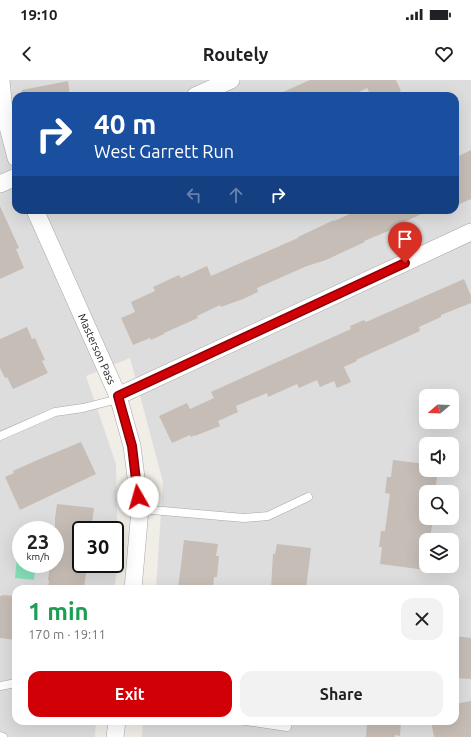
<!DOCTYPE html>
<meta charset="utf-8">
<style>
body{margin:0;font-family:Ubuntu,sans-serif;background:#f2f2f2;color:#202124;height:100vh;display:flex;flex-direction:column;font-size:15px;white-space:nowrap}
*{box-sizing:border-box;margin:0}
p{font-size:13px;color:#757577}
.icon{flex:none;width:22px;height:22px;fill:none;stroke:currentColor;stroke-width:2;stroke-linecap:round;stroke-linejoin:round}
.map{position:relative;flex:1;overflow:hidden}
.sheet{position:absolute;left:12px;top:505px;width:447px;height:140px;display:flex;flex-direction:column;background:#fff;border-radius:12px;box-shadow:0 4px 16px #0002}
.sheet>*{flex:none}
.top-card{position:absolute;left:12px;top:12px;width:447px;height:122px;border-radius:12px;box-shadow:0 4px 16px #0002;background:#1a4fa0;color:#fff;overflow:hidden}
.needle{width:26px;rotate:251deg}
.tools{position:absolute;left:419px;top:309px;display:grid;gap:8px}
.tools a{display:grid;place-items:center;width:40px;height:40px;border-radius:8px;background:#fff;box-shadow:0 4px 16px #0002;font-size:20px}
.speed{position:absolute;left:12px;top:441px;display:flex;gap:8px;font-size:20px;font-weight:700;text-align:center}
.speed>*{display:grid;place-content:center;width:52px;height:52px;border-radius:50%;background:#fff;box-shadow:0 4px 16px #0002;line-height:1}
.speed small{font-size:10px;font-weight:400}
.speed .limit{border:2px solid #111;border-radius:6px;background:#fff;color:#111}
.pin{position:absolute;display:grid;place-items:center;width:34px;height:34px;color:#fff;margin:-41px -17px;border-radius:50% 50% 50% 0;rotate:-45deg;box-shadow:0 0 4px #0007}
.pin .icon{rotate:45deg}
.me{position:absolute;width:44px;margin:-22px;rotate:353deg;stroke-linejoin:round;filter:drop-shadow(0 0 3px #0008)}
.turn{display:flex;align-items:center;gap:14px;height:84px;padding:0 16px;font-size:18px}
.turn .icon{width:52px;height:52px;stroke-width:2.5}
.turn b{display:block;font-size:28px;line-height:34px}
.lanes{display:flex;align-items:center;height:38px;padding:0 16px;background:#0003;justify-content:center;gap:20px;direction:ltr}
.lanes .off{opacity:.35}
.round{display:grid;place-items:center;flex:none;width:42px;height:42px;border-radius:12px;background:#f2f2f2}
.overview{display:flex;align-items:center;justify-content:space-between;height:68px;padding:0 16px}
h1{font-size:24px;font-weight:700;line-height:30px;color:#1e9e55}
.primary-button{display:flex;gap:8px;margin-top:auto;padding:8px 16px}
.primary-button a{flex:1;height:46px;border-radius:12px;background:#d10007;color:#fff;font-size:16px;font-weight:700;line-height:46px;text-align:center}
.primary-button a+a{background:#f2f2f2;color:#202124}
.status{display:flex;justify-content:space-between;align-items:center;height:28px;padding:0 20px;background:#fff;direction:ltr}
.status svg{height:11px;fill:currentColor}
header{display:flex;justify-content:space-between;align-items:center;height:52px;padding:0 16px;background:#fff;font-size:18px;font-weight:700}
.map>svg:first-child{display:block}
.residential{fill:#dedddd;fill-rule:evenodd}
.pitch{fill:#84e1ba}
.building{fill:#c6bdb6}
.lines{fill:none;stroke-linecap:round;stroke-linejoin:round}
.service-casing{stroke:#a7a7a7;stroke-width:9}
.minor-casing{stroke:#a7a7a7;stroke-width:18}
.service{stroke:#fff;stroke-width:8}
.minor{stroke:#fff;stroke-width:17}
.route-casing{stroke:#880005;stroke-width:10}
.route{stroke:#d10007;stroke-width:7}
.labels{text-anchor:middle;dominant-baseline:central;stroke-width:3;stroke-linejoin:round;paint-order:stroke}
.street-label{font-size:11px;fill:#202020;stroke:#fff}
</style>
<div class="status"><b>19:10</b><svg viewBox="0 0 49 12"><path d="M0 12V9h3v3zM5 12V6h3v6zM10 12V3h3v9zM15 12V0h3v12zM26 1h20v11H26zM47 4h2v5h-2z"/></svg></div>
<header><svg class="icon" aria-label="back" viewBox="0 0 24 24"><path d="M15 5l-7 7 7 7"/></svg>Routely<svg class="icon" aria-label="heart" viewBox="0 0 24 24"><path d="M12 20l-8-8c-3-5 5-10 8-4 3-6 11-1 8 4z"/></svg></header>
<div class="map">
<svg width="471" height="657" viewBox="0 0 471 657">
<rect width="100%" height="100%" fill="#f1ede7"/>
<path class="residential" d="M0,0H471V657H142L143,641H455V509H156L163,402L130,278L86,296L116,384L118,484L114,509H16V641H96L95,657H0ZM16,16H455V130H16ZM426,316H452V342H426ZM426,364H452V390H426ZM426,412H452V438H426ZM21,450H55V484H21ZM81,450H115V484H81ZM426,460H452V486H426Z"/>
<path class="pitch" d="M19,453H21V484H36L34,500L15,498Z"/>
<g class="building">
<path d="M310,0H396L401,11L391,16H371L367,8L351,16H274Z"/>
<path d="M68,1L70,16H22V10Z"/>
<path d="M471,70V119L455,126V78Z"/>
<path d="M0,126L19,168L16,169L24,188L0,199Z"/>
<path d="M359,130H430L402,143L403,145L364,161L365,162L343,172L326,180L307,186L257,208L258,212L243,219L221,227L220,225L197,236L198,238L164,253V254L151,260L150,258L133,265L121,238L135,232L131,222L155,211L153,207L179,195L181,198L207,186L211,196L298,158V157L334,140V141Z"/>
<path d="M464,199L471,216V223L441,235V237L419,247L420,251L356,280L357,281L344,287L351,302L337,308L334,301L320,307L317,300L299,308L297,304L268,317L267,313L236,326L238,332L218,341L220,346L195,356V355L191,357L190,355L172,363L159,336L187,323L190,329L214,318L211,312L233,302L351,249L350,246L364,240L366,242Z"/>
<path d="M27,247L32,259L35,258L45,280L42,281L48,293L13,309L7,297L5,298L0,288V259Z"/>
<path d="M81,362L96,394L20,430L5,397L14,393L13,391L35,381Z"/>
<path d="M393,380L426,384V390H438L435,412H426V438H428L427,445H432L430,460H426V490L380,484L382,467H379L381,451H385L390,414L385,413L387,397H391Z"/>
<path d="M57,424L94,428L91,450H81V484H87L84,509H48L49,501L48,500L50,484H55V438Z"/>
<path d="M184,460L218,464L216,476H219L217,497H214L213,509H178Z"/>
<path d="M277,464L311,468L306,509H271L273,474H275Z"/>
<path d="M2,515L16,516V560L0,558V516H2Z"/>
<path d="M455,556L471,558V599L455,598Z"/>
<path d="M471,621V657H434L431,641H455V624Z"/>
<path d="M367,641H401L400,656L395,655V657H366Z"/>
</g>
<g class="lines">
<g class="service-casing">
<g id="service">
<path d="M0,356L55,332L83,328L118,319"/>
<path d="M140,429L244,438L268,436L308,417"/>
<path d="M0,606L16,603"/>
<path d="M245,641L287,647"/>
<path d="M0,656L3,657"/>
</g>
</g>
<g class="minor-casing">
<g id="minor">
<path d="M1,0L4,31L16,78"/>
<path d="M195,16L231,0"/>
<path d="M0,104L16,97"/>
<path d="M35,130L118,316L132,366L140,429L133,509"/>
<path d="M118,316L471,152"/>
<path d="M115,657L117,641"/>
</g>
</g>
<use href="#service" class="service"/>
<use href="#minor" class="minor"/>
</g>
<g class="lines">
<g class="route-casing">
<path id="route" d="M138,417L132,366L118,316L405,183"/>
</g>
<use href="#route" class="route"/>
</g>
<g class="labels">
<g class="street-label">
<text transform="translate(97 269) rotate(66)">Masterson Pass</text>
</g>
</g>
</svg>
<div class="tools">
<a><svg class="needle" viewBox="-14 -14 28 28"><path d="M0-13l5 13h-10z" fill="#e53935"/><path d="M0 13l5-13h-10z" fill="#757577"/></svg></a>
<a><svg class="icon" aria-label="sound" viewBox="0 0 24 24"><path d="M4 9h4l5-4v14l-5-4H4zM17 9q2 3 0 6"/></svg></a>
<a><svg class="icon" aria-label="search" viewBox="0 0 24 24"><circle cx="10" cy="10" r="6"/><path d="M15 15l6 6"/></svg></a>
<a><svg class="icon" aria-label="layers" viewBox="0 0 24 24"><path d="M12 4l9 5-9 5-9-5zM3 14l9 5 9-5"/></svg></a>
</div>
<div class="speed"><div>23<small>km/h</small></div><div class="limit">30</div></div>
<div class="pin" style="left:405px;top:183px;background:#d93025"><svg class="icon" aria-label="arrive" viewBox="0 0 24 24"><path d="M6 21V4h12l-3 4 3 4H6"/></svg></div>
<svg class="me" style="left:138px;top:417px" viewBox="-20 -20 40 40"><circle r="19" fill="#fff"/><path d="M0-13L10 11 0 6-10 11z" fill="#d10007"/></svg>
<div class="top-card">
<div class="turn"><svg class="icon" aria-label="right" viewBox="0 0 24 24"><path d="M7 20v-9h11M14 6l5 5-5 5"/></svg><div><b>40 m</b>West Garrett Run</div></div>
<div class="lanes"><svg class="icon off" aria-label="left" viewBox="0 0 24 24"><path d="M17 20v-9H6M10 6l-5 5 5 5"/></svg><svg class="icon off" aria-label="ahead" viewBox="0 0 24 24"><path d="M12 20V5M6 11l6-6 6 6"/></svg><svg class="icon" aria-label="right" viewBox="0 0 24 24"><path d="M7 20v-9h11M14 6l5 5-5 5"/></svg></div>
</div>
<section class="sheet">
<div class="overview"><div><h1>1 min</h1><p>170 m · 19:11</p></div><a class="round"><svg class="icon" aria-label="close" viewBox="0 0 24 24"><path d="M6 6l12 12M18 6L6 18"/></svg></a></div>
<div class="primary-button"><a>Exit</a><a>Share</a></div>
</section>
</div>
